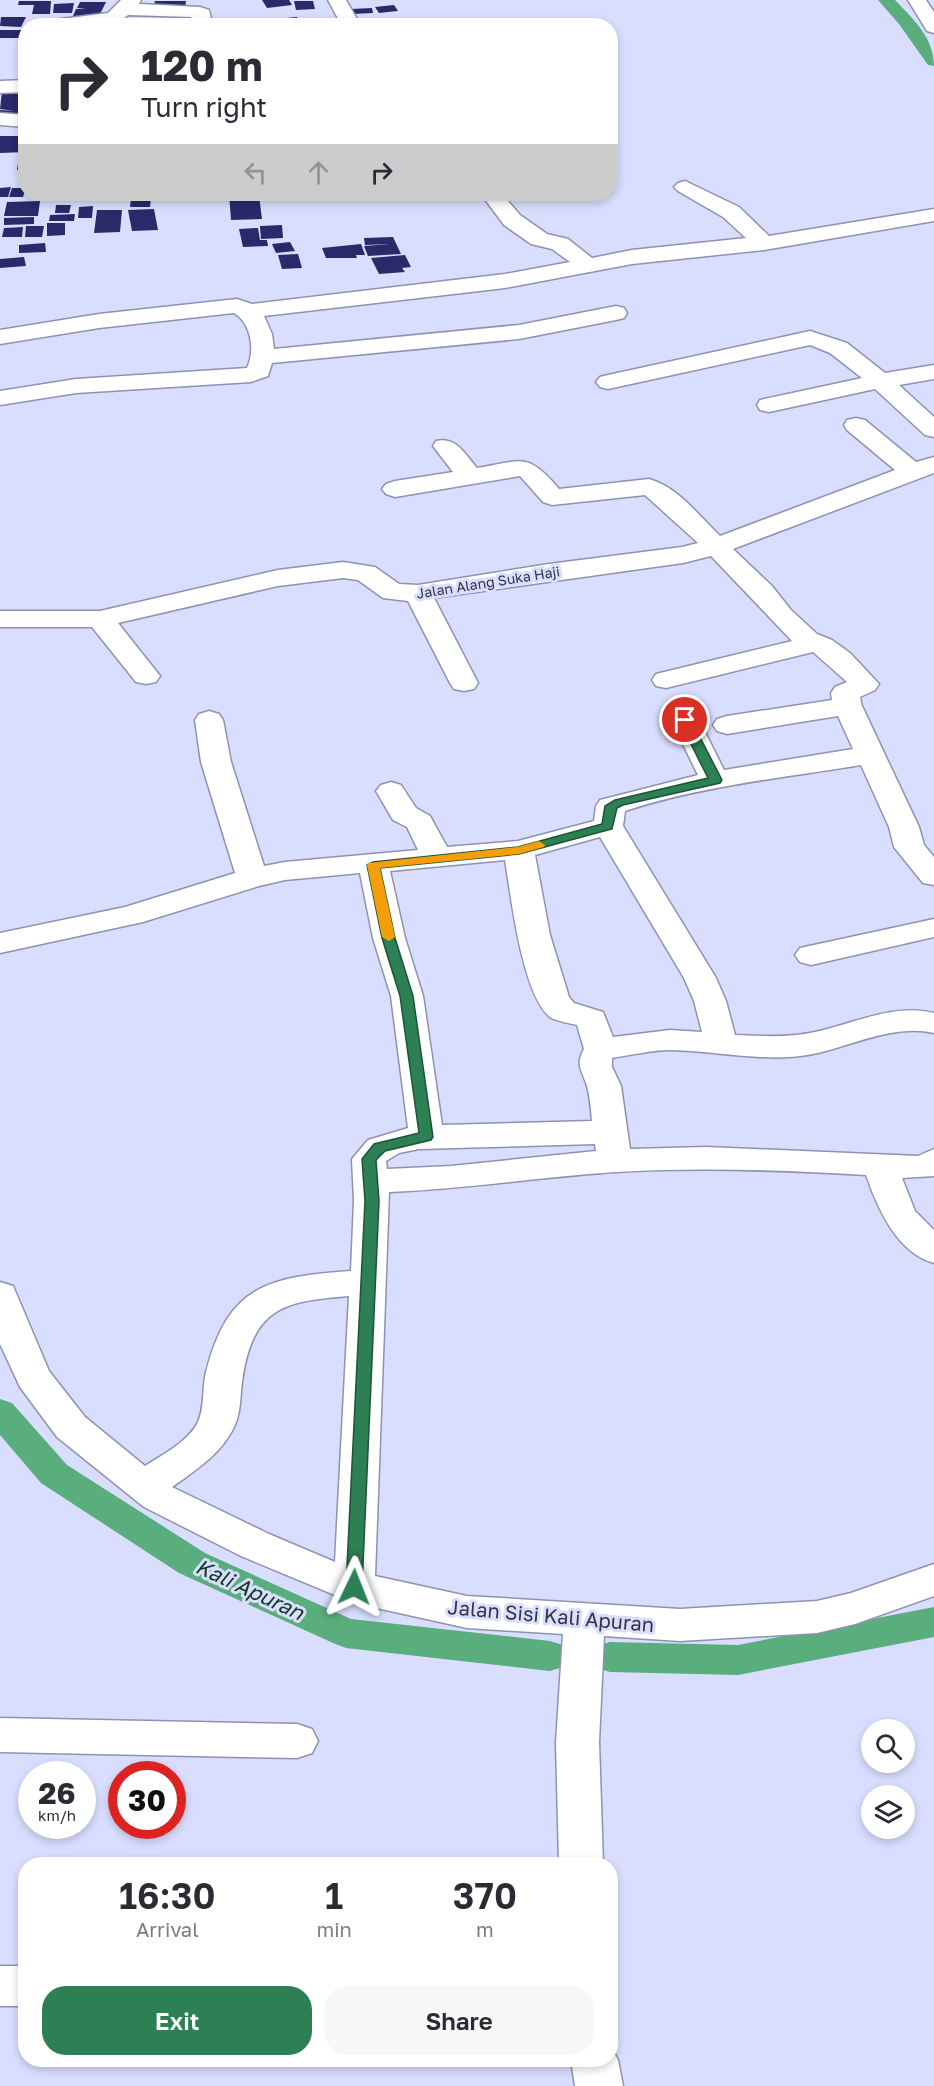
<!DOCTYPE html>
<style>
body{margin:0;font-family:"Golos Text",sans-serif;background:#f7f7f7;color:#2b2b33;height:100vh;display:flex;flex-direction:column;font-size:22px;white-space:nowrap}
*{box-sizing:border-box;margin:0}
p{font-size:20px;color:#7c7c81}
.icon{flex:none;width:33px;height:33px;fill:none;stroke:currentColor;stroke-width:2;stroke-linecap:round;stroke-linejoin:round}
.map{position:relative;flex:1;overflow:hidden}
.drawer{position:absolute;left:18px;top:1857px;width:600px;height:210px;display:flex;flex-direction:column;background:#fff;border-radius:24px;box-shadow:0 3px 9px #0003}
.drawer>*{flex:none}
.guide{position:absolute;left:18px;top:18px;width:600px;height:183px;border-radius:24px;box-shadow:0 3px 9px #0003;background:#fff;color:#2b2b33;overflow:hidden}
.fabs{position:absolute;left:861px;top:1719px;display:grid;gap:12px}
.fabs a{display:grid;place-items:center;width:54px;height:54px;border-radius:50%;background:#fff;box-shadow:0 3px 9px #0003;font-size:30px}
.speed{position:absolute;left:18px;top:1761px;display:flex;gap:12px;font-size:30px;font-weight:700;text-align:center}
.speed>*{display:grid;place-content:center;width:78px;height:78px;border-radius:50%;background:#fff;box-shadow:0 3px 9px #0003;line-height:1}
.speed small{font-size:15px;font-weight:400}
.speed .limit{border:9px solid #d22;background:#fff;color:#111}
.pin{position:absolute;display:grid;place-items:center;width:51px;height:51px;color:#fff;margin:-26px;border:3px solid #fff;border-radius:50%;box-shadow:0 2px 6px #0007}
.me{position:absolute;width:66px;margin:-33px;rotate:2deg;stroke-linejoin:round;filter:drop-shadow(0 0 4px #0008)}
.turn{display:flex;align-items:center;gap:21px;height:126px;padding:0 24px;font-size:27px}
.turn .icon{width:78px;height:78px;stroke-width:2.5}
.turn b{display:block;font-size:42px;line-height:51px}
.lanes{display:flex;align-items:center;height:57px;padding:0 24px;background:#0003;justify-content:center;gap:30px;direction:ltr}
.lanes .off{opacity:.35}
.eta{display:flex;justify-content:space-evenly;align-items:center;height:102px;text-align:center}
.eta b{font-size:36px;font-weight:600;line-height:42px}
.primary-button{display:flex;gap:12px;margin-top:auto;padding:12px 24px}
.primary-button a{flex:1;height:69px;border-radius:24px;background:#2d8053;color:#fff;font-size:24px;font-weight:600;line-height:69px;text-align:center}
.primary-button a+a{background:#f7f7f7;color:#2b2b33}
.map>svg:first-child{display:block}
.lines{fill:none;stroke-linecap:round;stroke-linejoin:round}
.canal{fill:#5aad7c;fill-rule:evenodd}
.building{fill:#2a296a}
.street-casing{stroke:#8e92af;stroke-width:3}
.street{fill:#fff;fill-rule:evenodd}
.route{fill:#2d8053;stroke:#1d5336;stroke-width:1.5}
.slow{fill:#f59e0b}
.labels{text-anchor:middle;dominant-baseline:central;stroke-width:6;stroke-linejoin:round;paint-order:stroke}
.far-street-label{font-size:14px;fill:#333542;stroke:#d9defe}
.near-street-label{font-size:20px;fill:#333542;stroke:#d9defe}
.near-water-label{font-size:21px;font-style:italic;fill:#143823;stroke:#d9defe}
</style>
<div class="map">
<svg width="934" height="2086" viewBox="0 0 934 2086">
<rect width="100%" height="100%" fill="#d9defe"/>
<g class="lines">
<g class="canal">
<path d="M878,0H895C914,20 934,38 934,66L928,65L899,24Z"/>
<path d="M0,1399L12,1403L67,1465L205,1553L351,1619L550,1641L563,1645L569,1656L563,1667L550,1671L346,1648L333,1643L179,1573L41,1483L0,1435Z"/>
<path d="M934,1607V1637L738,1675L610,1672L597,1668L591,1657L597,1646L610,1642L738,1645Z"/>
</g>
</g>
<g class="building">
<path d="M262,0H289L292,5L267,8Z"/>
<path d="M19,1H51L50,14H32L34,5H18Z"/>
<path d="M155,1H186L185,9H153Z"/>
<path d="M294,1H313L315,9L296,10Z"/>
<path d="M80,2H106L99,16H73L76,9H86L77,8Z"/>
<path d="M74,3L72,13H53L54,4Z"/>
<path d="M394,5L398,11L379,13L375,7Z"/>
<path d="M372,8L373,13L352,14L351,9Z"/>
<path d="M1,17H26L21,27L0,26Z"/>
<path d="M297,17L301,26H267L265,20Z"/>
<rect x="233" y="18" width="20" height="8"/>
<path d="M0,30H22L19,38H0Z"/>
<path d="M2,92L26,95V116L0,118V110L14,111L0,109Z"/>
<path d="M0,136H26V152L0,153Z"/>
<path d="M26,154V170H17L19,155Z"/>
<path d="M11,187L8,197H0V188Z"/>
<path d="M12,188H26L23,197H9Z"/>
<path d="M60,194H116L115,199L58,200Z"/>
<path d="M121,194H148V196L122,197Z"/>
<path d="M229,194L259,195L262,219L231,220Z"/>
<path d="M151,198L150,207H130L131,199Z"/>
<path d="M40,201L38,216H4L7,202Z"/>
<path d="M56,205H71L69,213H55Z"/>
<path d="M93,206L92,218H78L79,207Z"/>
<path d="M154,209L158,230L132,231L128,210Z"/>
<path d="M97,210H122L120,232L94,233Z"/>
<path d="M75,214L74,221H49L50,215Z"/>
<path d="M34,217V224L4,225V218Z"/>
<path d="M47,223H65V235L47,236Z"/>
<path d="M282,225L283,238L261,239L260,226Z"/>
<path d="M26,226H44L42,237H25Z"/>
<path d="M23,227L22,237H2L4,228Z"/>
<path d="M258,228L260,240H267L268,246L243,247L239,229Z"/>
<path d="M393,237L401,254L368,256L364,246L389,244L365,245L364,238Z"/>
<path d="M290,242L295,251L276,253L272,244Z"/>
<path d="M45,243L46,252L19,253V245Z"/>
<path d="M361,244L365,255H356L357,258H326L322,248Z"/>
<path d="M298,254L302,268L282,269L278,255Z"/>
<path d="M405,255L411,267L402,268L405,272L379,274L371,258Z"/>
<path d="M24,257L26,266L0,268V259Z"/>
</g>
<g class="lines">
<g class="street-casing">
<g id="street">
<path d="M121,0H141L139,4L200,7L209,10L213,26H194L191,17L128,15C109,33 69,26 44,26L53,20L108,13Z"/>
<path d="M328,0H346L361,26H342Z"/>
<path d="M908,0H926L934,12V33L927,31Z"/>
<path d="M26,80V92L0,93V81Z"/>
<path d="M0,113L26,115V127L0,125Z"/>
<path d="M685,181L739,207L769,236L934,209V221L764,250L632,264L505,288L264,316L272,334L274,349L519,325L616,306L624,308L627,313L624,318L616,320L519,339L272,363L268,376L251,382L76,393L0,405V391L76,379L247,368C255,351 252,324 234,313L99,328L0,344V330L99,314L237,299L252,304L505,274L570,262L552,249L531,244L504,225L481,194H502L520,215L547,234L568,239L592,258L632,250L746,238L723,217L678,191L674,187L678,183Z"/>
<path d="M810,331L847,343L885,373L934,365V379L899,385L934,417V437L925,435L875,389L769,412L760,410L757,405L760,400L862,378L830,353L810,345L608,389L600,387L596,382L600,377L608,375Z"/>
<path d="M856,418L865,420L916,462L934,457V473L733,549L772,586L791,610L817,634L832,640L850,653L879,684L875,690L860,697L862,706L919,827L924,845L934,857V885L923,883L894,847L889,827L861,765C782,778 701,786 625,811L623,826L716,978L726,1001L735,1035C761,1036 789,1038 815,1032C852,1024 895,1003 934,1013V1033C896,1024 855,1044 818,1053C769,1064 720,1051 671,1050C652,1050 631,1055 612,1058V1067L621,1086L630,1149L707,1147L918,1156L934,1149V1176L902,1178L915,1211L934,1230V1263C897,1253 878,1209 866,1175C783,1170 699,1167 616,1172C540,1177 465,1189 389,1192L375,1576L467,1596L680,1609L817,1601L851,1593L934,1564V1596L855,1624L817,1633L680,1641L604,1636L599,1742L603,1864H559L556,1742L563,1634L467,1628L354,1603L241,1556L144,1507L57,1437L20,1387L0,1344V1282L13,1286L49,1371L85,1417L145,1466C162,1455 189,1441 198,1422C205,1407 202,1388 206,1372C228,1285 268,1277 351,1271L354,1201L352,1159L368,1140L408,1128L391,996L373,938L360,873L285,880L259,886L143,922L0,953V933L125,907L235,873L201,762L195,720L199,714L209,711L219,714L223,720L231,762L264,866L285,862L418,850L407,827L393,820L376,791L381,785L391,782L401,785L416,808L430,816L447,847L518,841L594,821L596,806L600,800L698,775L671,720L675,714L685,711L695,714L699,720L724,770L853,749L838,716L727,734L717,731L713,725L717,719L727,716L832,700L831,693L835,687L847,682L813,652L666,688L656,686L652,680L656,674L792,641L711,556L683,563L434,598L478,683L474,689L464,691L454,689L450,683L408,601L383,598L358,580L343,578L278,586L118,623L160,676L156,682L146,684L136,682L92,627H0V611H100L278,570L343,562L375,567L399,584L418,585L549,564L682,547L698,543L645,495L552,505L543,502L520,476L395,497L386,494L382,489L386,484L395,481L453,472L433,446L436,441C456,436 465,454 477,468C521,461 527,451 559,489L649,479C678,487 699,516 720,536L895,470L847,430L844,425L847,420ZM600,837L684,978L694,1001L702,1032L670,1030L613,1037L603,1012L574,1003L569,997L550,935L535,855ZM505,860C511,896 522,994 550,1017C556,1021 569,1023 577,1025L584,1049C575,1065 582,1070 587,1086C590,1097 591,1110 592,1121L442,1125L423,996L405,938L390,871ZM595,1144L596,1151L451,1166L387,1169L386,1161L399,1153L419,1149ZM349,1296L335,1562L269,1534L172,1487C196,1470 221,1454 234,1427C241,1413 240,1397 242,1382C252,1308 283,1301 349,1296Z"/>
<path d="M934,919V937L811,965L800,962L795,955L800,948Z"/>
<path d="M0,1718L297,1724L312,1729L318,1741L312,1753L297,1758L0,1752Z"/>
<rect x="0" y="1966" width="26" height="40"/>
<path d="M610,2045L618,2060L623,2086H575L571,2060H610Z"/>
</g>
</g>
<use href="#street" class="street"/>
</g>
<path class="route" d="M681,717L691,720L722,780L720,783L623,805L617,808L612,829L519,854L380,868L395,938L413,996L433,1137L431,1140L385,1151L376,1160L379,1201L362,1587L360,1591H348L346,1587L365,1201L362,1159L374,1144L419,1133L400,996L382,938L367,865L373,862L518,847L602,824L605,806L615,800L708,778L679,720Z"/>
<path class="slow" d="M539,841L545,845L544,847L519,854L380,868L395,937L389,941L382,937L367,865L368,863L518,847Z"/>
<g class="labels">
<g class="far-street-label">
<text transform="translate(488 582) rotate(-9)">Jalan Alang Suka Haji</text>
</g>
<g class="near-street-label">
<text transform="translate(551 1615) rotate(5)">Jalan Sisi Kali Apuran</text>
</g>
<g class="near-water-label">
<text transform="translate(250 1589) rotate(25)">Kali Apuran</text>
</g>
</g>
</svg>
<div class="fabs">
<a><svg class="icon" aria-label="search" viewBox="0 0 24 24"><circle cx="10" cy="10" r="6"/><path d="M15 15l6 6"/></svg></a>
<a><svg class="icon" aria-label="layers" viewBox="0 0 24 24"><path d="M12 4l9 5-9 5-9-5zM3 14l9 5 9-5"/></svg></a>
</div>
<div class="speed"><div>26<small>km/h</small></div><div class="limit">30</div></div>
<div class="pin" style="left:685px;top:720px;background:#d93025"><svg class="icon" aria-label="arrive" viewBox="0 0 24 24"><path d="M6 21V4h12l-3 4 3 4H6"/></svg></div>
<svg class="me" style="left:354px;top:1587px" viewBox="-20 -20 40 40"><path d="M0-17L14 15 0 8-14 15z" fill="#2d8053" stroke="#fff" stroke-width="4"/></svg>
<div class="guide">
<div class="turn"><svg class="icon" aria-label="right" viewBox="0 0 24 24"><path d="M7 20v-9h11M14 6l5 5-5 5"/></svg><div><b>120 m</b>Turn right</div></div>
<div class="lanes"><svg class="icon off" aria-label="left" viewBox="0 0 24 24"><path d="M17 20v-9H6M10 6l-5 5 5 5"/></svg><svg class="icon off" aria-label="ahead" viewBox="0 0 24 24"><path d="M12 20V5M6 11l6-6 6 6"/></svg><svg class="icon" aria-label="right" viewBox="0 0 24 24"><path d="M7 20v-9h11M14 6l5 5-5 5"/></svg></div>
</div>
<section class="drawer">
<div class="eta">
<div><b>16:30</b><p>Arrival</p></div>
<div><b>1</b><p>min</p></div>
<div><b>370</b><p>m</p></div>
</div>
<div class="primary-button"><a>Exit</a><a>Share</a></div>
</section>
</div>
